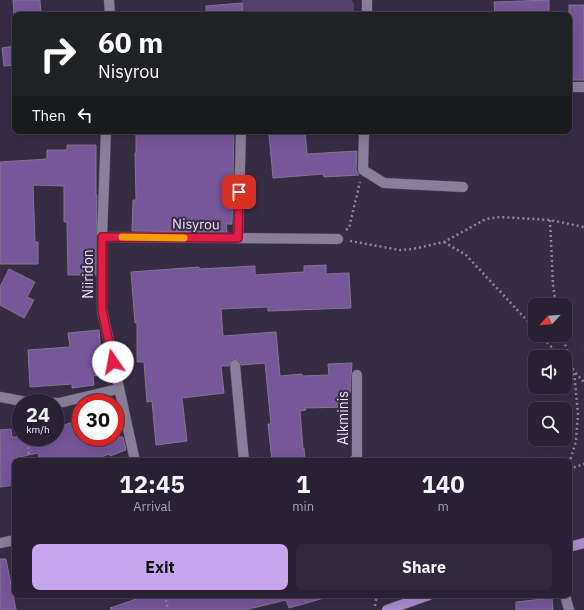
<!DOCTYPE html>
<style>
body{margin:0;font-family:"IBM Plex Sans",sans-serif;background:#31293b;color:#f1f3f6;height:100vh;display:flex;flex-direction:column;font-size:15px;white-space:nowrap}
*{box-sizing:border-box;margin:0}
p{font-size:13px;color:#a5a3ac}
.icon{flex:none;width:22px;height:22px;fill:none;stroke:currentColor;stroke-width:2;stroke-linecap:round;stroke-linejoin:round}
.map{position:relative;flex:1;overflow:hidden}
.details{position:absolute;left:12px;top:458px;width:560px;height:140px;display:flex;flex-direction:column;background:#292133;border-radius:8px;box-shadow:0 4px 16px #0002,0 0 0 1px #453e4e}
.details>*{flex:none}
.banner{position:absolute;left:12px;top:12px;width:560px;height:122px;border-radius:8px;box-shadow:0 4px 16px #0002,0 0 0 1px #453e4e;background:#202124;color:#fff;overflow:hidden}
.needle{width:26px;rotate:244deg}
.fabs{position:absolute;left:528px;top:298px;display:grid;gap:8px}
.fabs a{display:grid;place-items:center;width:44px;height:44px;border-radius:8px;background:#292133;box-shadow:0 4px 16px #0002,0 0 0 1px #453e4e;font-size:20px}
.speed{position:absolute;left:12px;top:394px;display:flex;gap:8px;font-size:20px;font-weight:700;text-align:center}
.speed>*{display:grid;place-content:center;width:52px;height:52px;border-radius:50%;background:#292133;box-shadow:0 4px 16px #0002,0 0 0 1px #453e4e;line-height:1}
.speed small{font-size:10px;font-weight:400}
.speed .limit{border:6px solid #d22;background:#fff;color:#111}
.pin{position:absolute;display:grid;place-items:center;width:34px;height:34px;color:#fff;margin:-17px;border-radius:8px;box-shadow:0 2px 6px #0006}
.me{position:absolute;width:44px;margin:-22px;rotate:348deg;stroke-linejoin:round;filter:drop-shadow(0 0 3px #0008)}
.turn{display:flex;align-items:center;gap:14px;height:84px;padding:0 20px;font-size:18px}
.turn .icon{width:52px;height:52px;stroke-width:2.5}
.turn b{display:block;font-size:28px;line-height:34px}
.then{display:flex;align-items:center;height:38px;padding:0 20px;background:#0003;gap:8px;font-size:15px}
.eta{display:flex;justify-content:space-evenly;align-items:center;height:68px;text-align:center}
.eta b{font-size:24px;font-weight:700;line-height:28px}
.cta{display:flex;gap:8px;margin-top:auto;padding:8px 20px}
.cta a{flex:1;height:46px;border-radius:8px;background:#c7a6f0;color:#111;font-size:16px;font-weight:700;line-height:46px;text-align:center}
.cta a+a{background:#31293b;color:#f1f3f6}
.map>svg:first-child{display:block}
.green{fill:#56426f}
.building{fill:#765799;stroke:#827692}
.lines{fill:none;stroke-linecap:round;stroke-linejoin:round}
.street-casing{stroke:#534a5f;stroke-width:11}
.primary-casing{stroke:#534a5f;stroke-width:11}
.path{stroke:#8f869a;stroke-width:2.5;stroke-dasharray:2 3;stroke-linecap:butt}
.street{stroke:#8a7e9a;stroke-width:10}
.primary{stroke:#aa8cce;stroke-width:10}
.route-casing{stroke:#92132f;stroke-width:10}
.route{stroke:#e11d48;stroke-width:7}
.slow{stroke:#f59e0b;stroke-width:7}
.labels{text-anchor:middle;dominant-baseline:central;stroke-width:4;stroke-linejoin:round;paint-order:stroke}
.street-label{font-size:14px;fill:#ebe5f4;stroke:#372c44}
</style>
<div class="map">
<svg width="584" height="610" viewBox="0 0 584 610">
<rect width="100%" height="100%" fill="#372c44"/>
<path class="green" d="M242,0H351L354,3V15H241Z"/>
<g class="building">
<path d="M13,0H40L41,15H14Z"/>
<path d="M549,0V15H495L494,2Z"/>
<path d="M242,3L243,15H206V6Z"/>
<rect x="569" y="5" width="15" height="75"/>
<path d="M15,46V65L4,66L2,48Z"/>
<path d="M136,131H234L232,224H226L227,232L132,231L133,200H136L135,153H136Z"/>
<path d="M287,131H305L307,154L357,151L356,170L359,175L324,177L323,174L273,178L269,134L288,132Z"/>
<path d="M67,145H96V195H97L96,275H68L67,222H64V186L33,185L35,242H38V264H0V162L47,159V150H67Z"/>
<path d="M326,265V274L349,273L351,308L268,311V307L221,309L223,336L276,332L280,376L302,374V376L329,375L328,364L352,363L350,393H347L348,407L305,408L306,410L300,411L303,449L304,448L305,461H272L268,424H271L265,363L241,365L240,361L235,359L231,360L229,366H221L224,393L182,398L187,441L156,445L152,401L147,402L144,362H137V323H135L131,272L199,267V269L255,266V275L304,272V266Z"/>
<path d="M9,269L35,282L27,297L34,300L24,318L0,305V287Z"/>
<path d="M99,330L103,375L93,376L94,385L72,388V384L30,387L28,350L70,347L68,333Z"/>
<path d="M73,422L74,426L81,424V437H123L126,450L110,456V454L88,461H40L38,453L15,458V485L0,487V430L11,429L12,437H55V428Z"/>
<path d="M0,559H6L16,610H0Z"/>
<path d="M148,595H323L324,598L289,608L286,600L245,610H111L110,608Z"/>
<path d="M552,598L553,610H516V602Z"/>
</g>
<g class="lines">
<g class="street-casing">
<g id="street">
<path d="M109,0L110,15"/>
<path d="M367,15V0"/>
<path d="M569,87H584"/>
<path d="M106,131L102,237V310L135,461"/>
<path d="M364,131L363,170L384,183L463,187"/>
<path d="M102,237L338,239"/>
<path d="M238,238L241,131"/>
<path d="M235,365L244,461"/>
<path d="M0,397L27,402L59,403L118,389"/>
<path d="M354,461L357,457V375"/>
<path d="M0,543L15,540"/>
<path d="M565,595L569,610"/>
</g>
</g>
<g class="primary-casing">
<g id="primary">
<path d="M569,547L584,543"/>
<path d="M387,610L429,595"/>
</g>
</g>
<g class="path">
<path d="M550,220L553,285L556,305"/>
<path d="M346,230L349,228L360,182"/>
<path d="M350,241L400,250L413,249L444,242L486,219L500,217L550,220L584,227"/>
<path d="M444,242L466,255L535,329"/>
<path d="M540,335L561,357"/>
<path d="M562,335L574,372L578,413L576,441L569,464"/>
<path d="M565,362L584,382"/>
<path d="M28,437L29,461"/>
<path d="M569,469L584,464"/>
<path d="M165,595L168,610"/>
<path d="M375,606L377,595"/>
</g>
<use href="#street" class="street"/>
<use href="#primary" class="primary"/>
</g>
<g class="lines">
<g class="route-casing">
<path id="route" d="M113,362L102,310V237L238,238L239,192"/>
</g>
<use href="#route" class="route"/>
<path class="slow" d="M122,237L184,238"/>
</g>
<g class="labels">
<g class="street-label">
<text transform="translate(196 224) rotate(1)">Nisyrou</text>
<text transform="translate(88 274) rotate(-90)">Niiridon</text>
<text transform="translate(343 418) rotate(-90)">Alkminis</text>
</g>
</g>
</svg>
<div class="fabs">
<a><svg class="needle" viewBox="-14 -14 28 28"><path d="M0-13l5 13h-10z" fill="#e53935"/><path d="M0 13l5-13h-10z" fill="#a5a3ac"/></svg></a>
<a><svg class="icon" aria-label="sound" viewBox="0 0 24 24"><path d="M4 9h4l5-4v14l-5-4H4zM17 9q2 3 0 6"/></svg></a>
<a><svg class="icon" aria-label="search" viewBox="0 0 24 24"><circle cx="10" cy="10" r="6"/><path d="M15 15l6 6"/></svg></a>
</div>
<div class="speed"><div>24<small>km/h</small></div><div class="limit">30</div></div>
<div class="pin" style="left:239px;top:192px;background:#d93025"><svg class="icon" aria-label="arrive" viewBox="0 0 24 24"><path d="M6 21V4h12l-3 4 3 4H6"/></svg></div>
<svg class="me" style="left:113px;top:362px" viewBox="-20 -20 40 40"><circle r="19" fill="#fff"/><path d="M0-13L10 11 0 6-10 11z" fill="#e11d48"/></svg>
<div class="banner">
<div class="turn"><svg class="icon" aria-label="right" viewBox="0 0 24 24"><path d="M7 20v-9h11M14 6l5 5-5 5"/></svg><div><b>60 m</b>Nisyrou</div></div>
<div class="then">Then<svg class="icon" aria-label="left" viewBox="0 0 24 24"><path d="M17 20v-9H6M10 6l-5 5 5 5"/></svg></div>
</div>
<section class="details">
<div class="eta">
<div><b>12:45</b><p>Arrival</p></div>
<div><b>1</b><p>min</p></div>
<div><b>140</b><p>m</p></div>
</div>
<div class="cta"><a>Exit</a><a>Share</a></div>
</section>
</div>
